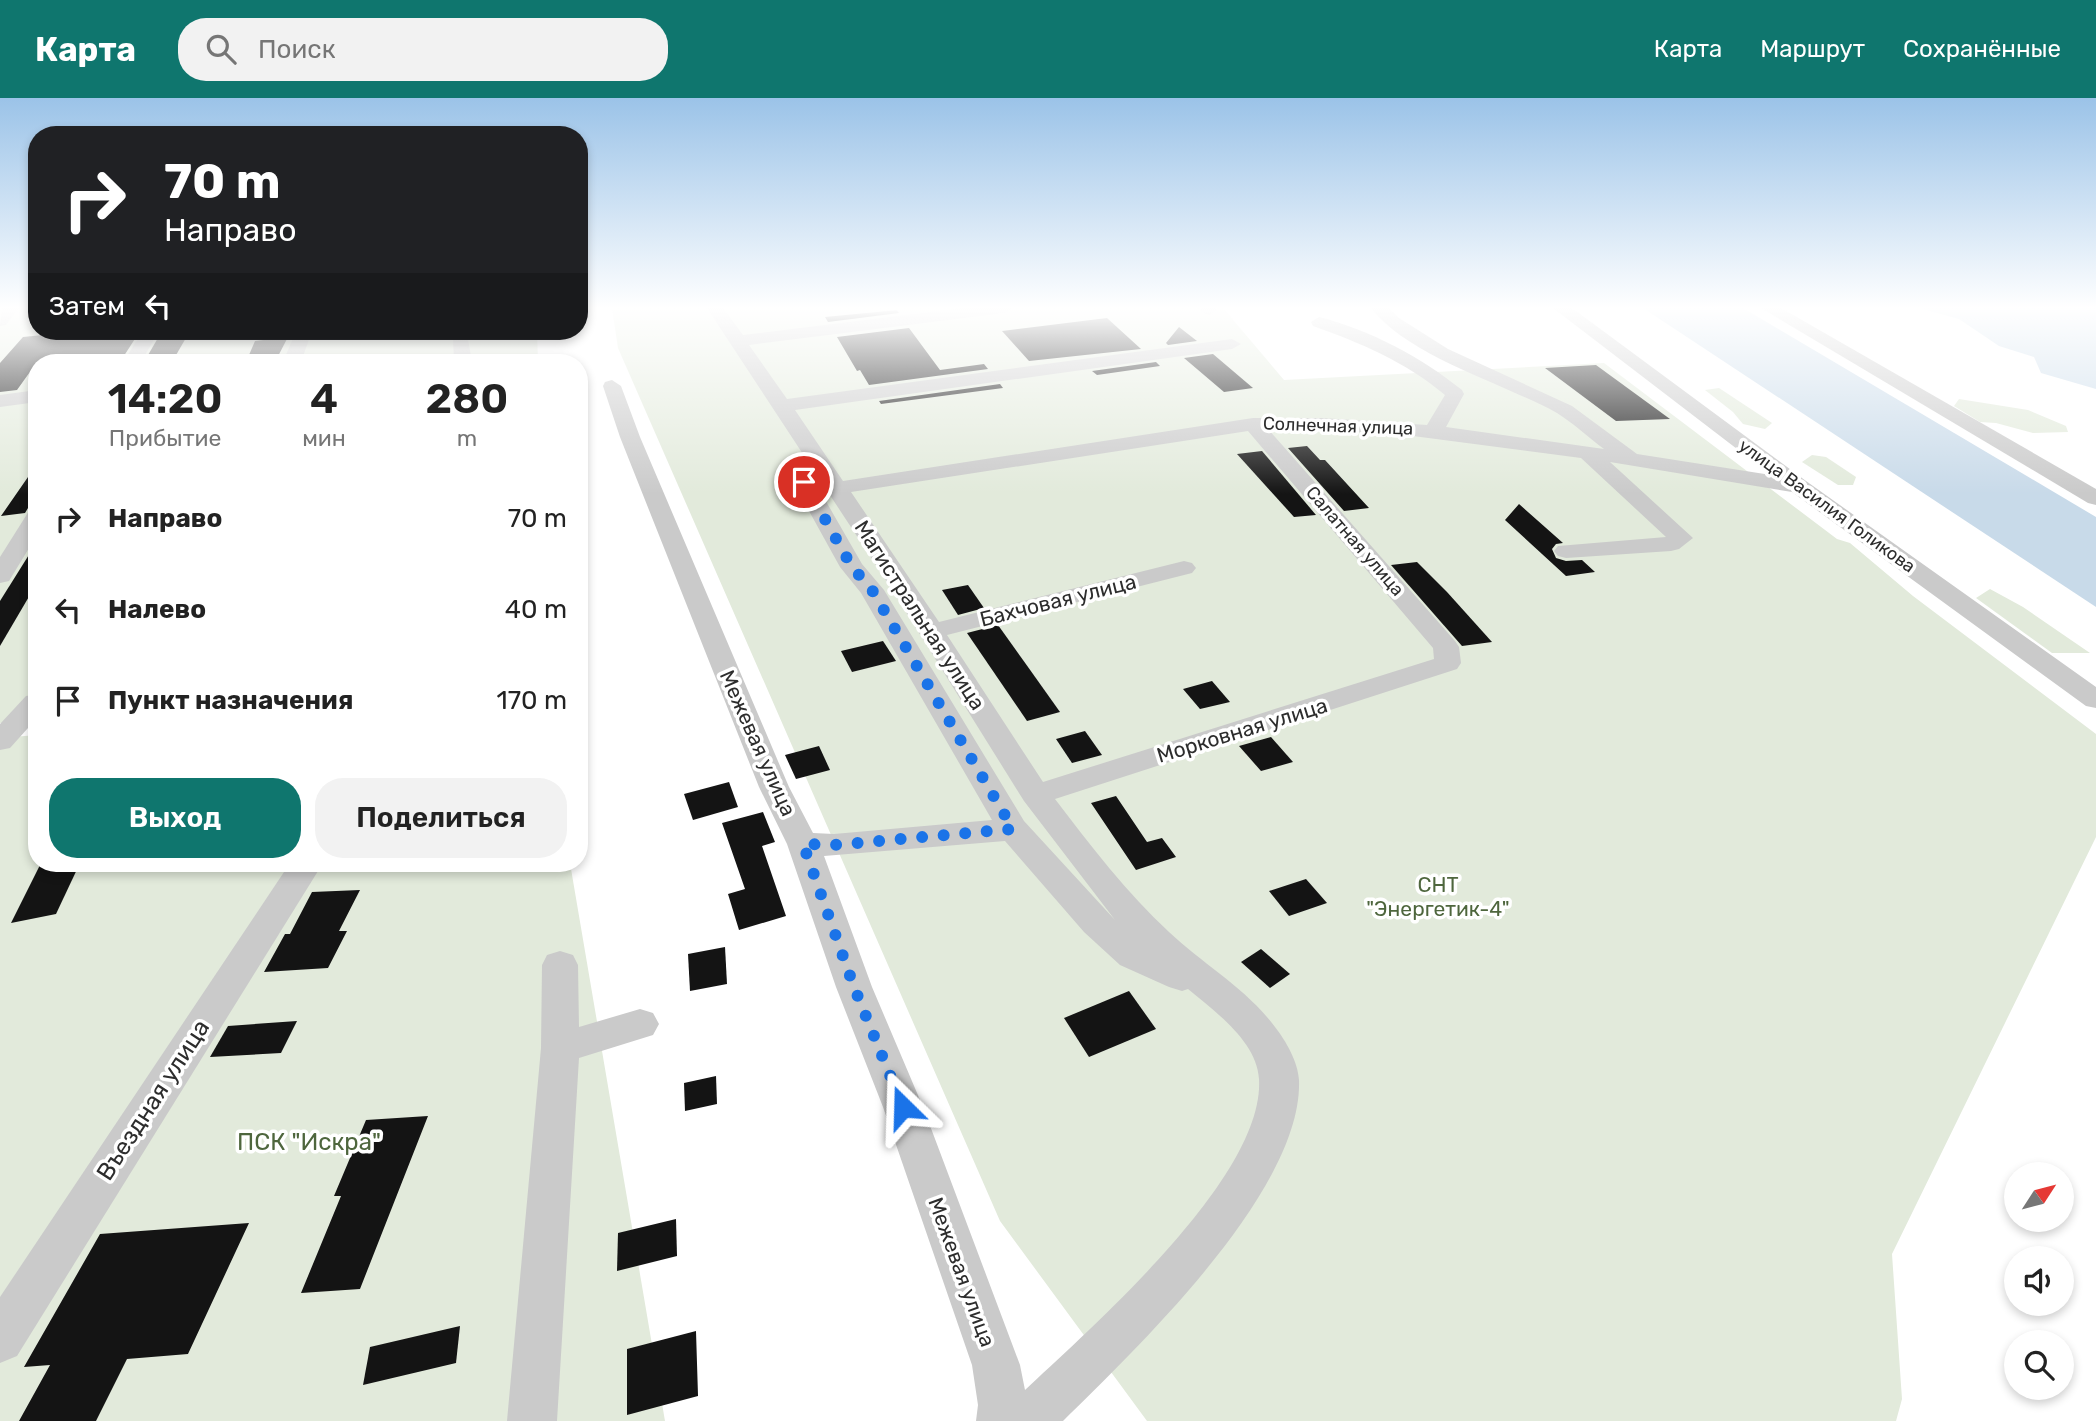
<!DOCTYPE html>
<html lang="ru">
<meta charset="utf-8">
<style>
body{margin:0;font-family:Rubik,sans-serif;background:#f2f2f2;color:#222;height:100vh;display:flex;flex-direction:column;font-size:26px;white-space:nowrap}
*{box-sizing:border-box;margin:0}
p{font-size:23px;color:#767676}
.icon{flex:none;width:38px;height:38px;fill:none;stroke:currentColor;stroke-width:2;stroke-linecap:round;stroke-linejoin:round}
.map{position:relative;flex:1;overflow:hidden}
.sheet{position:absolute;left:28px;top:256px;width:560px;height:518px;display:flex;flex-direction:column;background:#fff;border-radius:28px;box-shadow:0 4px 10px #0003}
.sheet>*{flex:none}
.banner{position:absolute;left:28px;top:28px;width:560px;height:214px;border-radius:28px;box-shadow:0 4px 10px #0003;background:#202124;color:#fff;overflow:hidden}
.needle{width:46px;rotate:54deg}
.tools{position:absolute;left:2004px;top:1064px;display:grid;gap:14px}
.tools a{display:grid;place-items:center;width:70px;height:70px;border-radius:50%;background:#fff;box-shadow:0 4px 10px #0003;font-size:35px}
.pin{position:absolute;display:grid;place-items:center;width:60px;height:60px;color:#fff;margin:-30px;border:4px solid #fff;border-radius:50%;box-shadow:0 2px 7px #0007}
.me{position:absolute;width:77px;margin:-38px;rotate:338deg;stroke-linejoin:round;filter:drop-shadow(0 0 5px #0008)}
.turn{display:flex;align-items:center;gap:24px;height:147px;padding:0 21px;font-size:32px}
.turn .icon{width:91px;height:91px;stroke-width:2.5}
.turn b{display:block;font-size:49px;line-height:60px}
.then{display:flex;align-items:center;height:66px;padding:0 21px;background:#0003;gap:14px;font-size:26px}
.eta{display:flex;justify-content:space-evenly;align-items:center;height:119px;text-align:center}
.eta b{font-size:42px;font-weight:600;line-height:49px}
.cta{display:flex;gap:14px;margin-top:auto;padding:14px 21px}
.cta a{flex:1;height:80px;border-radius:28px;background:#0f766e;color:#fff;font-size:28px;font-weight:600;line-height:80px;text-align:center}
.cta a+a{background:#f2f2f2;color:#222}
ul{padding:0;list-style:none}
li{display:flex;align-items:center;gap:21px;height:91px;padding:0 21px}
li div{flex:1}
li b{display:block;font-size:26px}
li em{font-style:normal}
header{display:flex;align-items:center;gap:42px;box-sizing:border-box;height:98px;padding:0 35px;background:#0f766e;color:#fff}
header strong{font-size:33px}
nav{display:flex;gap:38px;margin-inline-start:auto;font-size:24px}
.search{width:490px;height:63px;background:#f2f2f2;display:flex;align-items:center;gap:18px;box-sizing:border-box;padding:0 24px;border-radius:28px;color:#767676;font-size:26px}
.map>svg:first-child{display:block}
.green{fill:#e2eadb}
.water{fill:#c8dae9}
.building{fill:#141414}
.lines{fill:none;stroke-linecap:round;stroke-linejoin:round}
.minor{fill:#cacaca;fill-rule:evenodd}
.route{stroke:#1a73e8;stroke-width:12;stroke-dasharray:0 21.6}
.labels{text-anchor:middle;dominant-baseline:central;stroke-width:7;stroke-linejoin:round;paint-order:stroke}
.far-street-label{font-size:18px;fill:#2d2d2d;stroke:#fff}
.street-label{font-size:21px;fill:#2d2d2d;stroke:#fff}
.park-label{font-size:21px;fill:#4e663d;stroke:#fff}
.near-street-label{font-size:24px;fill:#2d2d2d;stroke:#fff}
.near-park-label{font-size:24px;fill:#4e663d;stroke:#fff}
</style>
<header>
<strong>Карта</strong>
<div class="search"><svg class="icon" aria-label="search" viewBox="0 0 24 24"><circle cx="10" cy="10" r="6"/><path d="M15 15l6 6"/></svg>Поиск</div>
<nav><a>Карта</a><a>Маршрут</a><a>Сохранённые</a></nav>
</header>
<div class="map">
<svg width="2096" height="1323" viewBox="0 0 2096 1323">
<rect width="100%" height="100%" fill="#fff"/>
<g class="green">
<path d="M0,210H37V233H537L538,264H37V622L0,625Z"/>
<path d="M612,210H1223L1284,282L1604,265L1837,441L1850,445L1913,498L2096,636V739L1892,1156L1902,1301L1896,1323H1147L1000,1123L618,250Z"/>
<path d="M1719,290L1772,325L1765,331L1743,326L1733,314L1705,292Z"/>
<path d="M1959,301L2028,312L2066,328L2068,334L2033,335L1996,325L1980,324L1954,308Z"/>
<path d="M1812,357L1826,359L1856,379L1853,387H1838L1802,364Z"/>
<path d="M1990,491L2023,509L2090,555H2052L1976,500Z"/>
<path d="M37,637V765H570L665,1323H0V640Z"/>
</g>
<g class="water">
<path d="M1643,210H1743L2096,419V509Z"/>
<path d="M1919,210H2096V291L2041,275L2034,259L1999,248L1959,221Z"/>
</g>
<g class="building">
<path d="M897,212L899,215L828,224L825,219Z"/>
<path d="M1107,220L1141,251L1029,263L1002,233Z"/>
<path d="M1179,229L1197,243L1168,247L1166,245Z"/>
<path d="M909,230L940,272L984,266L988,271L869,287L860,272L857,273L837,239Z"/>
<path d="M83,233H140L120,264H37L17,292L0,294V265L23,239Z"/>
<path d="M162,233H190L172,264H144Z"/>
<path d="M288,239L275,264H246L255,243Z"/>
<path d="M1213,256L1253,290L1224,294L1184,260Z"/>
<path d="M1156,264L1160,268L1097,277L1092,273Z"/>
<path d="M1596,267L1670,321L1616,323L1545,270Z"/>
<path d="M1000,286L1003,290L881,306L879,303Z"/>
<path d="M1307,348L1320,362H1325L1369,410L1344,413L1288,350Z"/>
<path d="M1262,353L1316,417L1294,419L1237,356Z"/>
<path d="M37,366V409L28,410L25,415L1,418Z"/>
<path d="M1519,406L1563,445L1556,446L1552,451L1556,460L1566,463L1582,462L1595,474L1566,478L1505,422Z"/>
<path d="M37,444V485L0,548V503Z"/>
<path d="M1417,464L1447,494L1492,544L1462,548L1391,467Z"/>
<path d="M968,487L984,510L958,517L942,492Z"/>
<path d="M998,527L1028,569L1060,614L1027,623L967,535Z"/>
<path d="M883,543L896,563L852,574L841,553Z"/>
<path d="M1212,583L1230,604L1200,611L1183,591Z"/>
<path d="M1085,633L1102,657L1072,665L1056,641Z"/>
<path d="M1271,639L1293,664L1261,673L1239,648Z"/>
<path d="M819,648L830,672L796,681L785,657Z"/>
<path d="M729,684L738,709L693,722L684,696Z"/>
<path d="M1116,698L1147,744L1162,740L1176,759L1136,772L1091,705Z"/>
<path d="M763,714L775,744L762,748L786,818L739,832L728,796L745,791L722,725Z"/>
<path d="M55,765H80L56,816L11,825L40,767Z"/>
<path d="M1306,781L1327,805L1289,818L1269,793Z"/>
<path d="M360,792L339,833H347L328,870L264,874L285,836H290L312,794Z"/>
<path d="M725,849L727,886L690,893L688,856Z"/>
<path d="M1261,851L1290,876L1270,890L1241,864Z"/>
<path d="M1129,893L1156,931L1089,959L1064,920Z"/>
<path d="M297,923L281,955L210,959L228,928Z"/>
<path d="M716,978L717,1006L685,1013L684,985Z"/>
<path d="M428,1018L360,1191L301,1195L341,1098H334L366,1022Z"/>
<path d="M676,1121L677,1158L617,1173L618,1135Z"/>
<path d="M249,1125L188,1256L127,1261L96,1323H19L50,1267L24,1269L100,1136Z"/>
<path d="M460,1228L456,1265L363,1287L370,1249Z"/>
<path d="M696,1233L698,1298L627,1317V1251Z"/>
</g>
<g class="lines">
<g class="minor">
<path d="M2,210H19L6,227L0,228Z"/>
<path d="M707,210H723L743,237L962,210H1012L1004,215L749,247L787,301L1232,241L1241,246L1232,251L795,312L843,383L1253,320H1322L1427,327L1445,297C1406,264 1361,245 1313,228L1311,224L1319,219C1370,232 1421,259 1462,292L1464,296L1446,329L1604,351C1588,339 1573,325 1557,315C1503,285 1409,259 1371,210H1389L1399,220L1448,251L1572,308L1637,356L1771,377L1553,210H1572L1806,383L2096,589V610L2086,608L1792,394L1610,364L1693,440L1679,451L1671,453L1566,460L1558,458L1554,453L1558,448L1666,439L1581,360L1390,335L1269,332L1455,543L1459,549L1461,565L1457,571L1055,701C1090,747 1127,795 1169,834C1204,867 1246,890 1275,929C1286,943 1298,964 1299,982C1303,1092 1138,1249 1063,1323H976L978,1307L972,1267L883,1009L836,889L787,746L759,689L620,339L603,288L605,284L612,282L621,288L640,339L789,689L813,735L834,736L992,722L861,495L840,469L793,384L796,379H812L862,466L884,492L1024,723L1115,822L1024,703L891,490ZM1248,333L1433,550L1434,561L1043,684L947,537L1192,475L1196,470L1192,465L1184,463L939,524L851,394ZM1005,743L1084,834L1120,867L1169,889L1182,893L1188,891C1214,913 1257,943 1259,981C1265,1078 1093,1228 1025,1292L1020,1267L923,1009L872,889L824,758Z"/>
<path d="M1200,210H1216L1217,212L1209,217L1203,215Z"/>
<path d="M1761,210H1781L2096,391V407L2088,405Z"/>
<path d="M143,233H159L141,264H123Z"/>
<path d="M296,233H312L301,264H283Z"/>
<path d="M448,233H465L467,235L472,264H454L453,240Z"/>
<path d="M37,292V304L0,309V297Z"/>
<path d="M37,411V437L9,483L0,485V459L29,413Z"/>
<path d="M37,596V620L10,650L0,652V626L26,598Z"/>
<path d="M290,765H323L17,1258L0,1265V1199Z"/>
<path d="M560,853L573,857L578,867L579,929L640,911L653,915L659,926L653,937L579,960L557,1323H507L541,950L542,867L547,857Z"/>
</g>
</g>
<linearGradient id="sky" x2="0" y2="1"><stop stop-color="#9bc3e8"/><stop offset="0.53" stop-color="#fff"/><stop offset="1" stop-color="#fff" stop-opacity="0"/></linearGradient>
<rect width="2096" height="396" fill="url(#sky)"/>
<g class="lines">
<path class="route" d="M804,384L852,469L872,492L1013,731L834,747L803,746L854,889L903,1009"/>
</g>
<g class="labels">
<g class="far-street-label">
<text transform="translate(1338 328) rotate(2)">Солнечная улица</text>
<text transform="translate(1827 408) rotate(36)">улица Василия Голикова</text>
<text transform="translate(1355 443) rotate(49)">Салатная улица</text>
</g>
<g class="street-label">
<text transform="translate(1058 502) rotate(-14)">Бахчовая улица</text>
<text transform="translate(920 517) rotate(57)">Магистральная улица</text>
<text transform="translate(1242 632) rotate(-17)">Морковная улица</text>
<text transform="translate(758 645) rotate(66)">Межевая улица</text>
<text transform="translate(962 1174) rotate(70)">Межевая улица</text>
</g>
<g class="park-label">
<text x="1438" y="786">СНТ<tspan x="1438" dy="24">"Энергетик-4"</tspan></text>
</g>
<g class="near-street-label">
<text transform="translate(153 1002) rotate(-57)">Въездная улица</text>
</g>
<g class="near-park-label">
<text x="309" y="1044">ПСК "Искра"</text>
</g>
</g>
</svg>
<div class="tools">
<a><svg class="needle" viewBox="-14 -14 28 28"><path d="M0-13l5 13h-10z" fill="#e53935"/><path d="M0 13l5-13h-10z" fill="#767676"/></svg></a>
<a><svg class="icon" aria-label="sound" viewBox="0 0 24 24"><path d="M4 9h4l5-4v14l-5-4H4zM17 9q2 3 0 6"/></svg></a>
<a><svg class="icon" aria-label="search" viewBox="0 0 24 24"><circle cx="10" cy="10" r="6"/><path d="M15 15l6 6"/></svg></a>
</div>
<div class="pin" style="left:804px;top:384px;background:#d93025"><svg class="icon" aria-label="arrive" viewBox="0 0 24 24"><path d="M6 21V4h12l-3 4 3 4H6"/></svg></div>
<svg class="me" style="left:903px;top:1009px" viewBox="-20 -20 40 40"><path d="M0-17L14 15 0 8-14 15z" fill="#1a73e8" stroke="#fff" stroke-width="4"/></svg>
<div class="banner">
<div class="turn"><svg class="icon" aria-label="right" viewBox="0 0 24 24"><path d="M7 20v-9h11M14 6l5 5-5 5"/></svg><div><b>70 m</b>Направо</div></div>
<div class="then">Затем<svg class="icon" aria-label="left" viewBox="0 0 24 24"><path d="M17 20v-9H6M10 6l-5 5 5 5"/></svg></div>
</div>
<section class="sheet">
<div class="eta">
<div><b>14:20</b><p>Прибытие</p></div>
<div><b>4</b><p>мин</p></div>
<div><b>280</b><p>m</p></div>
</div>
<ul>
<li><svg class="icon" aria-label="right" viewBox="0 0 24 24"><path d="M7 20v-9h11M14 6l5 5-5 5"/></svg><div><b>Направо</b></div><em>70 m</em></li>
<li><svg class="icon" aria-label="left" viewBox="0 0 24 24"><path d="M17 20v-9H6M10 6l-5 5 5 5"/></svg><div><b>Налево</b></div><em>40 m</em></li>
<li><svg class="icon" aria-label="arrive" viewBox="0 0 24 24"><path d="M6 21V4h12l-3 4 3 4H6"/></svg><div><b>Пункт назначения</b></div><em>170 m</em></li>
</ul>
<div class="cta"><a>Выход</a><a>Поделиться</a></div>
</section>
</div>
